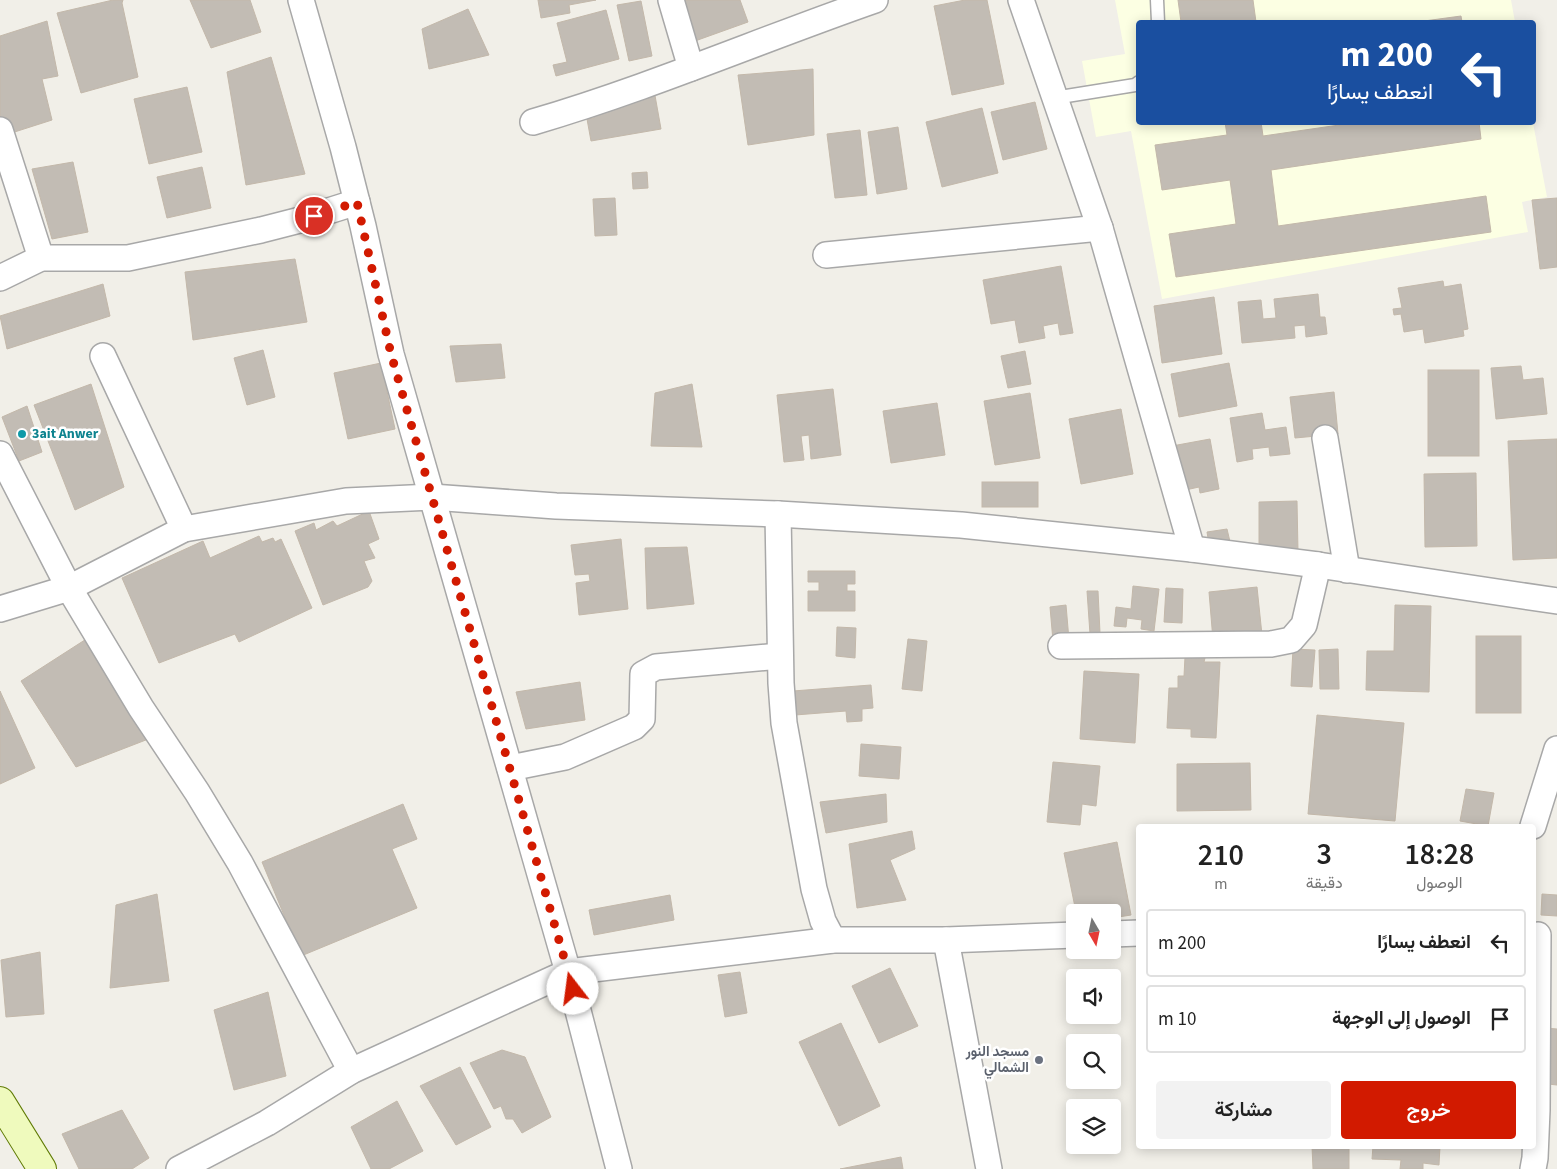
<!DOCTYPE html>
<html lang="ar">
<meta charset="utf-8">
<style>
body{margin:0;font-family:"Source Sans 3",Vazirmatn,sans-serif;background:#f2f2f2;color:#222;direction:rtl;height:100vh;display:flex;flex-direction:column;font-size:19px;white-space:nowrap}
*{box-sizing:border-box;margin:0}
p{font-size:16px;color:#767676}
.icon{flex:none;width:28px;height:28px;fill:none;stroke:currentColor;stroke-width:2;stroke-linecap:round;stroke-linejoin:round}
.map{position:relative;flex:1;overflow:hidden;direction:ltr}
.sheet{position:absolute;left:1136px;top:824px;width:400px;height:325px;display:flex;flex-direction:column;background:#fff;border-radius:5px;box-shadow:0 2px 12px #0003;direction:rtl}
.sheet>*{flex:none}
.hud{position:absolute;left:1136px;top:20px;width:400px;height:105px;border-radius:5px;box-shadow:0 2px 12px #0003;direction:rtl;background:#1a4fa0;color:#fff;overflow:hidden}
.needle{width:32px;rotate:171deg}
.tools{position:absolute;left:1066px;top:904px;display:grid;gap:10px}
.tools a{display:grid;place-items:center;width:55px;height:55px;border-radius:5px;background:#fff;box-shadow:0 2px 12px #0003;font-size:25px}
.pin{position:absolute;display:grid;place-items:center;width:42px;height:42px;color:#fff;margin:-21px;border:2px solid #fff;border-radius:50%;box-shadow:0 1px 5px #0007}
.me{position:absolute;width:55px;margin:-28px;rotate:345deg;stroke-linejoin:round;filter:drop-shadow(0 0 4px #0008)}
.turn{display:flex;align-items:center;gap:18px;height:105px;padding:0 20px;font-size:22px}
.turn .icon{width:65px;height:65px;stroke-width:2.5}
.turn b{display:block;font-size:35px;line-height:42px}
.eta{display:flex;justify-content:space-evenly;align-items:center;height:85px;text-align:center}
.eta b{font-size:30px;font-weight:600;line-height:35px}
.primary-button{display:flex;gap:10px;margin-top:auto;padding:10px 20px}
.primary-button a{flex:1;height:58px;border-radius:5px;background:#d21a00;color:#fff;font-size:20px;font-weight:600;line-height:58px;text-align:center}
.primary-button a+a{background:#f2f2f2;color:#222}
ul{padding:0;list-style:none}
li{display:flex;align-items:center;gap:15px;height:68px;margin:0 10px 8px;padding:0 10px;border:2px solid #e0e0e0;border-radius:5px}
li div{flex:1}
li b{display:block;font-size:19px}
li em{font-style:normal}
.map>svg:first-child{display:block}
.education{fill:#fcffe3}
.building{fill:#c2bcb4;stroke:#c3b8aa}
.lines{fill:none;stroke-linecap:round;stroke-linejoin:round}
.lane-casing{stroke:#a8a8a8;stroke-width:15}
.street-casing{stroke:#a8a8a8;stroke-width:28}
.secondary-casing{stroke:#607b05;stroke-width:30}
.lane{stroke:#fff;stroke-width:12}
.street{stroke:#fff;stroke-width:25}
.secondary{stroke:#effabd;stroke-width:28}
.route{stroke:#d21a00;stroke-width:9;stroke-dasharray:0 16.2}
.culture-dot{fill:#0f9aa8;stroke:#fff;stroke-width:2}
.worship-dot{fill:#6b7280;stroke:#fff;stroke-width:2}
.labels{text-anchor:middle;dominant-baseline:central;stroke-width:5;stroke-linejoin:round;paint-order:stroke}
.culture-label{font-size:14px;font-weight:bold;fill:#0d838f;stroke:#fff;text-anchor:start}
.worship-label{font-size:14px;font-weight:bold;fill:#5b616d;stroke:#fff;text-anchor:end}
</style>
<div class="map">
<svg width="1557" height="1169" viewBox="0 0 1557 1169">
<rect width="100%" height="100%" fill="#f1efe8"/>
<path class="education" d="M1115,0H1511L1515,22H1139V122L1533,123L1547,197L1522,202L1528,232L1162,299L1131,131L1096,137L1082,61L1125,54Z"/>
<g class="building">
<path d="M113,0H123L122,3L138,77L81,93L57,13Z"/>
<path d="M190,0H250L261,32L211,48Z"/>
<path d="M538,0H596L569,5L570,13L541,18Z"/>
<path d="M681,0H740L748,22L695,41Z"/>
<path d="M965,0H987L1004,84L952,95L934,6Z"/>
<path d="M1178,0H1253L1256,22H1181Z"/>
<path d="M641,1L652,56L629,61L617,5Z"/>
<path d="M468,9L489,55L429,69L422,29Z"/>
<path d="M606,10L619,59L556,76L553,65L567,62L557,23Z"/>
<path d="M1461,16L1462,22H1417Z"/>
<path d="M47,21L58,76L42,79L52,120L2,136L0,129V36Z"/>
<path d="M271,57L305,174L246,185L227,72Z"/>
<path d="M813,69L814,135L748,145L738,75Z"/>
<path d="M187,87L202,152L149,164L134,99Z"/>
<path d="M654,90L661,129L591,141L587,119L594,118L593,109Z"/>
<path d="M1035,102L1047,149L1003,160L991,112Z"/>
<path d="M982,108L998,173L942,187L926,122Z"/>
<path d="M1225,122H1261L1263,136L1360,122H1479L1481,139L1271,170L1278,226L1486,196L1491,232L1176,277L1169,234L1236,224L1230,180L1162,190L1155,145L1227,135Z"/>
<path d="M898,127L907,189L877,194L868,132Z"/>
<path d="M860,130L867,195L835,198L827,134Z"/>
<path d="M73,162L88,232L52,239L32,169Z"/>
<path d="M202,167L211,208L167,218L157,177Z"/>
<path d="M647,172L648,188L633,189L632,173Z"/>
<path d="M615,198L617,235L595,236L593,199Z"/>
<path d="M1557,198V267L1540,269L1532,200Z"/>
<path d="M295,259L307,322L193,340L185,272Z"/>
<path d="M1061,266L1073,333L1060,335L1058,323L1043,326L1045,338L1019,343L1015,320L991,324L983,280Z"/>
<path d="M1443,281L1444,287L1461,284L1468,329L1463,330L1464,336L1425,343L1423,329L1404,332L1401,314L1394,315L1393,309L1402,308L1398,288Z"/>
<path d="M103,284L110,316L7,349L0,316Z"/>
<path d="M1318,294L1320,317H1325L1327,334L1306,337L1305,325L1294,326L1295,338L1242,343L1238,302L1261,300L1263,319L1276,318L1274,299Z"/>
<path d="M1214,297L1222,354L1162,363L1154,306Z"/>
<path d="M501,344L505,378L456,382L450,346Z"/>
<path d="M263,350L275,397L247,405L234,358Z"/>
<path d="M1025,351L1031,384L1008,388L1001,356Z"/>
<path d="M381,363L395,429L348,439L334,373Z"/>
<path d="M1229,363L1237,406L1179,417L1171,374Z"/>
<path d="M1521,366L1523,380L1543,378L1547,414L1496,419L1491,368Z"/>
<rect x="1428" y="370" width="51" height="86"/>
<path d="M91,384L124,487L75,510L34,405Z"/>
<path d="M692,384L702,447L651,446L655,393Z"/>
<path d="M833,389L841,455L811,459L809,435L801,436L804,460L784,462L777,395Z"/>
<path d="M1334,392L1338,434L1295,438L1290,397Z"/>
<path d="M1030,393L1040,458L995,465L984,401Z"/>
<path d="M937,403L945,455L891,463L883,411Z"/>
<path d="M27,406L42,452L19,461L2,417Z"/>
<path d="M1121,409L1133,474L1081,484L1069,419Z"/>
<path d="M1262,413L1265,430L1286,427L1290,454L1270,456L1269,447L1252,449L1253,459L1237,462L1230,418Z"/>
<path d="M1210,439L1219,489L1200,493L1199,487L1181,491L1172,446Z"/>
<path d="M1557,439V558L1513,560L1508,441Z"/>
<path d="M1476,473L1477,546L1425,547L1424,474Z"/>
<rect x="982" y="482" width="56" height="25"/>
<path d="M1297,501L1298,552L1259,553V502Z"/>
<path d="M369,511L379,539L368,544L375,558L364,561L372,581L368,587L323,605L295,531L314,523L316,530L333,521L337,526Z"/>
<path d="M1227,529L1231,546L1210,550L1207,532Z"/>
<path d="M259,536L262,542L273,538L275,542L281,539L312,608L239,642L235,634L159,663L122,578L203,541L210,558Z"/>
<path d="M621,539L628,609L579,615L576,583L590,581L589,574L575,575L571,545Z"/>
<path d="M687,547L694,604L647,609L645,548Z"/>
<path d="M808,571H855V584H847V591H855V611H808V591H819V582H808Z"/>
<path d="M1133,586L1159,589L1154,631L1141,629L1142,620L1127,618L1126,627L1114,626L1116,607L1131,609Z"/>
<path d="M1257,587L1262,635L1213,640L1209,592Z"/>
<path d="M1166,588L1183,589L1182,623L1164,622Z"/>
<path d="M1087,591H1098L1100,633L1090,634Z"/>
<path d="M1066,605L1069,640L1053,641L1050,607Z"/>
<path d="M1395,605L1431,606L1429,692L1366,690L1367,651H1394Z"/>
<path d="M837,627L856,628L855,658L836,656Z"/>
<path d="M91,636L151,738L76,767L21,681Z"/>
<rect x="1476" y="636" width="45" height="77"/>
<path d="M908,639L927,641L922,691L902,689Z"/>
<path d="M1293,649L1315,650L1312,687L1291,686Z"/>
<path d="M1338,649L1339,689H1320L1319,650Z"/>
<path d="M1185,657L1205,658L1204,662H1220L1216,738L1191,737V729L1167,728L1169,688H1178V676H1184Z"/>
<path d="M1084,671L1139,674L1135,743L1080,739Z"/>
<path d="M580,682L585,720L526,729L516,692Z"/>
<path d="M871,685L873,708L862,709V721L847,722L846,711L795,715L793,691Z"/>
<path d="M0,691L35,768L0,784Z"/>
<path d="M1317,715L1404,723L1395,821L1308,814Z"/>
<path d="M861,744L901,747L899,779L859,776Z"/>
<path d="M1053,762L1100,766L1096,806L1082,804L1080,825L1047,822Z"/>
<path d="M1250,763L1251,810L1177,811V764Z"/>
<path d="M1466,789L1494,793L1488,826L1460,821Z"/>
<path d="M886,794L887,822L826,833L820,802Z"/>
<path d="M403,804L417,839L392,849L417,908L301,956L262,862Z"/>
<path d="M912,831L915,849L890,860L906,900L857,908L849,844Z"/>
<path d="M1117,842L1131,915L1112,918V912H1101V910L1076,912L1064,853Z"/>
<path d="M157,894L169,981L110,988L116,905Z"/>
<path d="M1542,894L1557,895V916L1541,915Z"/>
<path d="M670,895L674,920L594,935L589,910Z"/>
<path d="M40,952L44,1014L6,1017L1,960Z"/>
<path d="M890,968L918,1026L879,1043L852,986Z"/>
<path d="M740,972L747,1013L725,1017L718,975Z"/>
<path d="M268,992L286,1076L234,1090L214,1010Z"/>
<path d="M841,1023L880,1106L839,1126L799,1042Z"/>
<path d="M1545,1028L1557,1029V1085L1539,1083Z"/>
<path d="M502,1050L525,1057L551,1117L522,1133L513,1119H506L501,1106L494,1109L470,1063Z"/>
<path d="M460,1067L491,1127L456,1145L420,1086Z"/>
<path d="M397,1101L423,1151L389,1169H371L351,1127Z"/>
<path d="M122,1110L149,1158L132,1169H79L62,1134Z"/>
<path d="M1312,1146H1349V1169H1313Z"/>
<path d="M1373,1146H1440L1439,1165L1423,1163V1169H1400L1401,1160L1372,1159Z"/>
<path d="M901,1157L903,1169H840Z"/>
</g>
<g class="lines">
<g class="lane-casing">
<g id="lane">
<path d="M1157,0L1158,22"/>
<path d="M1054,98L1135,85L1139,82"/>
</g>
</g>
<g class="street-casing">
<g id="street">
<path d="M671,0L691,68"/>
<path d="M1021,0L1100,228L1192,549"/>
<path d="M533,122C649,88 760,40 875,0"/>
<path d="M0,130L41,258"/>
<path d="M826,255L1100,228"/>
<path d="M0,278L41,258H128L261,230L300,220L357,202"/>
<path d="M103,356L184,529"/>
<path d="M1325,438L1347,570"/>
<path d="M0,454L69,588L141,708L197,792L240,863L351,1071"/>
<path d="M778,514L781,683L784,723L814,889L823,921L833,940"/>
<path d="M0,609L69,588L184,529L346,501L432,497L556,506L778,514L961,525L1192,549L1318,565L1557,601"/>
<path d="M1061,646L1271,644L1291,640L1304,625L1318,565"/>
<path d="M510,768L565,757L634,727L642,719L643,674L656,667L780,656"/>
<path d="M1533,826L1557,749"/>
<path d="M1112,934L1139,933"/>
<path d="M946,940L989,1169"/>
<path d="M179,1169L267,1123L351,1071L568,972L391,354L363,226L343,147L301,0"/>
<path d="M619,1169L568,972L833,940H946L1075,935"/>
<path d="M1533,1169L1535,1158L1537,1110L1538,935"/>
</g>
</g>
<g class="secondary-casing">
<path id="secondary" d="M0,1101L42,1169"/>
</g>
<use href="#lane" class="lane"/>
<use href="#street" class="street"/>
<use href="#secondary" class="secondary"/>
</g>
<g class="lines">
<path class="route" d="M314,216L357,202L391,354L573,989"/>
</g>
<circle class="culture-dot" cx="22" cy="434" r="5"/>
<circle class="worship-dot" cx="1039" cy="1060" r="5"/>
<g class="labels">
<g class="culture-label">
<text x="32" y="434">3ait Anwer</text>
</g>
<g class="worship-label">
<text x="1029" y="1052">مسجد النور<tspan x="1029" dy="16">الشمالي</tspan></text>
</g>
</g>
</svg>
<div class="tools">
<a><svg class="needle" viewBox="-14 -14 28 28"><path d="M0-13l5 13h-10z" fill="#e53935"/><path d="M0 13l5-13h-10z" fill="#767676"/></svg></a>
<a><svg class="icon" aria-label="sound" viewBox="0 0 24 24"><path d="M4 9h4l5-4v14l-5-4H4zM17 9q2 3 0 6"/></svg></a>
<a><svg class="icon" aria-label="search" viewBox="0 0 24 24"><circle cx="10" cy="10" r="6"/><path d="M15 15l6 6"/></svg></a>
<a><svg class="icon" aria-label="layers" viewBox="0 0 24 24"><path d="M12 4l9 5-9 5-9-5zM3 14l9 5 9-5"/></svg></a>
</div>
<div class="pin" style="left:314px;top:216px;background:#d93025"><svg class="icon" aria-label="arrive" viewBox="0 0 24 24"><path d="M6 21V4h12l-3 4 3 4H6"/></svg></div>
<svg class="me" style="left:573px;top:989px" viewBox="-20 -20 40 40"><circle r="19" fill="#fff"/><path d="M0-13L10 11 0 6-10 11z" fill="#d21a00"/></svg>
<div class="hud">
<div class="turn"><svg class="icon" aria-label="left" viewBox="0 0 24 24"><path d="M17 20v-9H6M10 6l-5 5 5 5"/></svg><div><b>200 m</b>انعطف يسارًا</div></div>
</div>
<section class="sheet">
<div class="eta">
<div><b>18:28</b><p>الوصول</p></div>
<div><b>3</b><p>دقيقة</p></div>
<div><b>210</b><p>m</p></div>
</div>
<ul>
<li><svg class="icon" aria-label="left" viewBox="0 0 24 24"><path d="M17 20v-9H6M10 6l-5 5 5 5"/></svg><div><b>انعطف يسارًا</b></div><em>200 m</em></li>
<li><svg class="icon" aria-label="arrive" viewBox="0 0 24 24"><path d="M6 21V4h12l-3 4 3 4H6"/></svg><div><b>الوصول إلى الوجهة</b></div><em>10 m</em></li>
</ul>
<div class="primary-button"><a>خروج</a><a>مشاركة</a></div>
</section>
</div>
